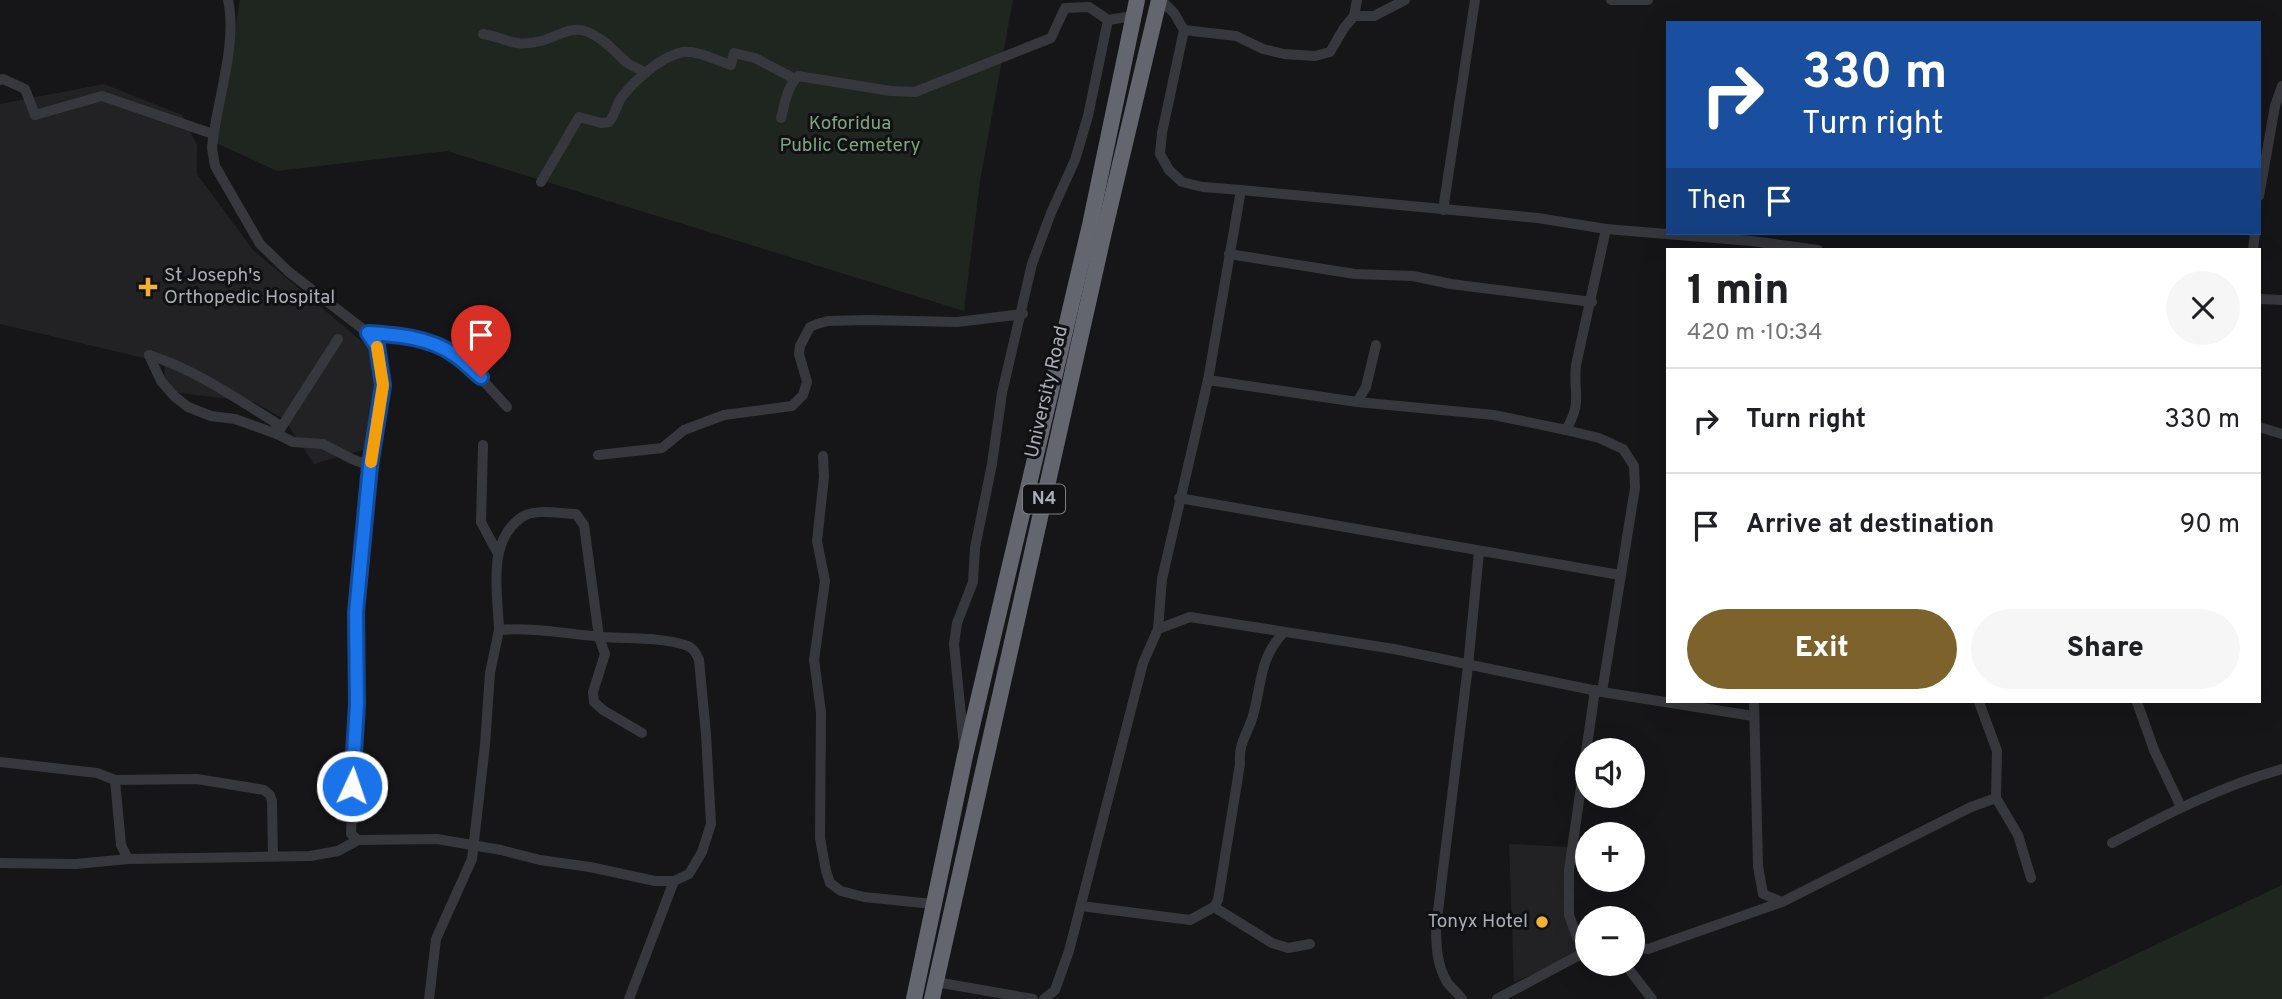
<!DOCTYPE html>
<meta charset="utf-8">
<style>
body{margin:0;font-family:Overpass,sans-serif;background:#f6f6f6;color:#202124;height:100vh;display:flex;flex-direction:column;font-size:26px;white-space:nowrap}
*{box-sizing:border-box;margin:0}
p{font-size:23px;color:#757577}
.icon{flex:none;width:38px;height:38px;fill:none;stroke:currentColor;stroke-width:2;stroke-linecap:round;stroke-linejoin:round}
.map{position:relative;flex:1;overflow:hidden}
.side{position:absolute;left:1666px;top:248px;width:595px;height:455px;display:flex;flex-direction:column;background:#fff;border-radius:0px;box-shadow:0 7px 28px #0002}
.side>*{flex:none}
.banner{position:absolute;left:1666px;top:21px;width:595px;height:214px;border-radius:0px;box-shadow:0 7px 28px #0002;background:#1a4fa0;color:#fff;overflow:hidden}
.controls{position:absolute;left:1575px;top:738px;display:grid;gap:14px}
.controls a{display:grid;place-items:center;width:70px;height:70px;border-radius:50%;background:#fff;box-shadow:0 7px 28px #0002;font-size:35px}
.pin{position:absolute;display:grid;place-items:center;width:60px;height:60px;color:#fff;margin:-72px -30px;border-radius:50% 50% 50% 0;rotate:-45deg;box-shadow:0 0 7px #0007}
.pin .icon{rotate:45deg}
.me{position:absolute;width:77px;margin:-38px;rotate:3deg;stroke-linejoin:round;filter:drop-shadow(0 0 5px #0008)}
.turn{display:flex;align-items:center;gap:24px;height:147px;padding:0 21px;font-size:32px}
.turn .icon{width:91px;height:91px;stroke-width:2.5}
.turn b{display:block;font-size:49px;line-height:60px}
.then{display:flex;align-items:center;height:66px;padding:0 21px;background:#0003;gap:14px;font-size:26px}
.round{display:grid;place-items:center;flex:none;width:74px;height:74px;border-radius:37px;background:#f6f6f6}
.overview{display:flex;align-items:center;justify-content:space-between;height:119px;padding:0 21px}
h1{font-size:42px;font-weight:800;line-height:52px}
.cta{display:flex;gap:14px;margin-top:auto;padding:14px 21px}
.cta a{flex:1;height:80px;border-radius:42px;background:#7e622b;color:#fff;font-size:28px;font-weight:800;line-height:80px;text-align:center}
.cta a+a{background:#f6f6f6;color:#202124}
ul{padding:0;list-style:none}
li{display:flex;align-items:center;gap:21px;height:105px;padding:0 21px;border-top:2px solid #e0e0e0}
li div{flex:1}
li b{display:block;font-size:26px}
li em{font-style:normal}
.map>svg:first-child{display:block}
.built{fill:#222225}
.green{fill:#1e261f}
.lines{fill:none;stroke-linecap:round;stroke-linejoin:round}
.minor{stroke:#37383d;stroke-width:10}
.highway{stroke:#63666e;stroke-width:16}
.route-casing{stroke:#114b97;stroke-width:18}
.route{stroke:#1a73e8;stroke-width:12}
.slow{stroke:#f59e0b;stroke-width:12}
.poi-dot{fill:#f2b134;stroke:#111113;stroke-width:2.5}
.labels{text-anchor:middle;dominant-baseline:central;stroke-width:6;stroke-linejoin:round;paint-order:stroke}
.shield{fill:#111113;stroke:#7b7e86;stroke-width:2}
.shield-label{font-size:18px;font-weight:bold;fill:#a8adb8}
.park-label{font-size:19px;fill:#7fa381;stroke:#111113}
.poi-label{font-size:19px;fill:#a8adb8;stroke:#111113;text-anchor:start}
.street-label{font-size:19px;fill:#a8adb8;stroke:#111113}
</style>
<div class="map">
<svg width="2282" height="999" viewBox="0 0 2282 999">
<rect width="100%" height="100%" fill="#161618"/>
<g class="built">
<path d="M104,84L182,115L197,145V174L253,250L372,350L377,397L370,448L314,464L284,419L254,402L163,391L165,363L0,324V104Z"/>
<path d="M1509,844L1572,847L1570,888L1577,956L1514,982Z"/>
</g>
<g class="green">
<path d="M240,0H1013L980,181L964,311L447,151L277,171L216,143Z"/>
<path d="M2282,885V999H2041Z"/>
</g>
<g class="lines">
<g class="minor">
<path d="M228,0C238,44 216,103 212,148L215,166L260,244L289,272L368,333L377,346L383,385L370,466L356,612L357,703L351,834L358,840"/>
<path d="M1161,0L1174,13L1184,30L1162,133L1160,154L1169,170L1182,182L1203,187L1241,190"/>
<path d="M1611,0H1648"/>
<path d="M1354,16L1357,0"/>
<path d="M1184,30L1236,36L1263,49L1284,54L1315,56L1330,52L1344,28L1354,16H1374L1405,0"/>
<path d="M483,34C508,38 511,48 541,41C557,37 571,25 588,32C604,39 614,51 626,62C632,67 639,68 645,73"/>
<path d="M0,80L3,79L25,89L35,115L102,96L213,134"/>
<path d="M781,118C785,103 787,87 798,76L891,91L915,92L1051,38L1065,8L1089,7L1108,20L1133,16"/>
<path d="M541,182L579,117L601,123L609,122C615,115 616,106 621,98C634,81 661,56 683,52C697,50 718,61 731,65L734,53L755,58L795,79"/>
<path d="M2259,196L2275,106L2282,86"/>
<path d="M1443,210L1475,0"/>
<path d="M2253,250L2255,233"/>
<path d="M1229,254L1355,274L1413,276L1451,284L1592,302"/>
<path d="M2259,299L2282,300"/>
<path d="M368,333C442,339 459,352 507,407"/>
<path d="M149,355L161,381L174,396L188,407L211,416L235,419L277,434L293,442L323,444L352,459L370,466"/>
<path d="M149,355C196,370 234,397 276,423L277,434"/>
<path d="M1208,380L1357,402L1494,415L1566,430L1599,438L1623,449L1634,466L1635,488L1602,692"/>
<path d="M1357,402L1366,387L1376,345"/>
<path d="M2259,427L2282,434"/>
<path d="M1566,430C1583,400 1573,396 1576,365L1606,229"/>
<path d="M277,434L338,339"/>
<path d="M483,445L481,522L497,552"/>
<path d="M598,455L662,448L684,430L724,415L792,406L803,395L807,382L799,354L800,346L810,327L817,324L828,321L868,320L957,322L1023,314"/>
<path d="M823,456L824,477L817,541L825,581L814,660L821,712L820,838L826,871L830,883L841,891L864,897L933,904"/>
<path d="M1179,498L1620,575"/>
<path d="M1158,629L1190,617L1394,649L1602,692L1753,716"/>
<path d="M499,630C498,594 486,541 522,517C535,508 560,514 576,514L584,525L599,637L605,654L593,692L594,702L603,710L642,733"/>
<path d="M1754,702L1758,866L1763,894L1782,902L1971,807L1996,798L2018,835L2031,878"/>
<path d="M1979,702L1997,751L1996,798"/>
<path d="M2137,702L2154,750L2181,807"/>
<path d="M964,746L954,644L957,623L973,582L975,548L992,464L1002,393L1032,264L1051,213L1075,160L1088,116L1108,20"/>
<path d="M0,762L97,773L115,780L197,779L264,790L270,795L272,801L273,856"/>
<path d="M115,780L121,845L128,859L310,856L338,851L358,840L437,839L501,850L540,860L590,867L655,881H674L629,999"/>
<path d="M2112,843C2167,814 2221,786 2282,769"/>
<path d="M0,863L76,864L128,859"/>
<path d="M1081,906L1190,920L1214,907L1218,900L1240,764C1238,741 1249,733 1254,712C1262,681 1260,657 1284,632"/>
<path d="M1214,907L1272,943L1288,948L1310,944"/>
<path d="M1587,939L1577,937L1569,915V870L1595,690"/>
<path d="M1633,947L1648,949L1782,902"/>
<path d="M1625,964L1652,999"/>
<path d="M936,982L1033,999"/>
<path d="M429,999L436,939L472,859L485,745L490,673L499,630C534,627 567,634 603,637C629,639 660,637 685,645C693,647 696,653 699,660L706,734L711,824L702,852L689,874L674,881"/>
<path d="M1044,999L1055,990L1069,951L1143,663L1158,629L1162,579L1208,380L1241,190L1538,218L1606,229L1751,241L1818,250"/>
<path d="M1462,999C1458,993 1451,988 1447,982C1437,966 1436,945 1436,927L1468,666L1479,552"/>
<path d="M1497,999L1587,951"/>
</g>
<g class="highway">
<path d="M914,999L965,756L1090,225L1137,0"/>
<path d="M932,999L1104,232L1159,0"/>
</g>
</g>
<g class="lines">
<g class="route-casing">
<path id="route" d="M352,786L357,704L356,612L370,466L383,385L377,346L368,333C398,335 429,337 455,355C464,361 472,370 481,377"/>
</g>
<use href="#route" class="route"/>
<path class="slow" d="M371,462L383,385L377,347"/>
</g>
<g class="poi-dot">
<path d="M144.5 276.5h7v7h7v7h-7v7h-7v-7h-7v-7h7z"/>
<circle cx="1542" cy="922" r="7"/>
</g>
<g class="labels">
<rect class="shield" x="1023" y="484.5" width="42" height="29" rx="5"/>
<g class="shield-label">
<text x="1044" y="499">N4</text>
</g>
<g class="park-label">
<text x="850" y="124">Koforidua<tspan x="850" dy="22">Public Cemetery</tspan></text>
</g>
<g class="poi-label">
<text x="164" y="276">St Joseph's<tspan x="164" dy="22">Orthopedic Hospital</tspan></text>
<text x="1528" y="922" text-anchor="end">Tonyx Hotel</text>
</g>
<g class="street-label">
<text transform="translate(1047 392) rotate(-77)">University Road</text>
</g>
</g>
</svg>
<div class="controls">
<a><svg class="icon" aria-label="sound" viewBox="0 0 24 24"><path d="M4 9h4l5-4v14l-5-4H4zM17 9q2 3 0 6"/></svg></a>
<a>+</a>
<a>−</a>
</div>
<div class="pin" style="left:481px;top:377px;background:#d93025"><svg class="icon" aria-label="arrive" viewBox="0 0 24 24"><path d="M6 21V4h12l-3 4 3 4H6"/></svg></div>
<svg class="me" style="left:352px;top:786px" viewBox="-20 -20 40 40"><circle r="17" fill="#1a73e8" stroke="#fff" stroke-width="3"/><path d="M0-11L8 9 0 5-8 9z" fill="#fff"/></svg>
<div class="banner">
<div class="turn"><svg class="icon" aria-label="right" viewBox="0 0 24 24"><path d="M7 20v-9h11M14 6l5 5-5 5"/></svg><div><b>330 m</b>Turn right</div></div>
<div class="then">Then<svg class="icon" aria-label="arrive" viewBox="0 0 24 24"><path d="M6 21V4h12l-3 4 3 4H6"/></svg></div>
</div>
<section class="side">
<div class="overview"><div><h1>1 min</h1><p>420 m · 10:34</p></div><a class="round"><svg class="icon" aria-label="close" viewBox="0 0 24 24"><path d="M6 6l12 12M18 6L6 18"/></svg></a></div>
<ul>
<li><svg class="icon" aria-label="right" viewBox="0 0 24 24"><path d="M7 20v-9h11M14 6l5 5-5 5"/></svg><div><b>Turn right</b></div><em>330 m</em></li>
<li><svg class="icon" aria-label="arrive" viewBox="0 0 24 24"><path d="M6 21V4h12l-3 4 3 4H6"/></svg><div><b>Arrive at destination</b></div><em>90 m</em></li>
</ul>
<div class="cta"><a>Exit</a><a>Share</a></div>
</section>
</div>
